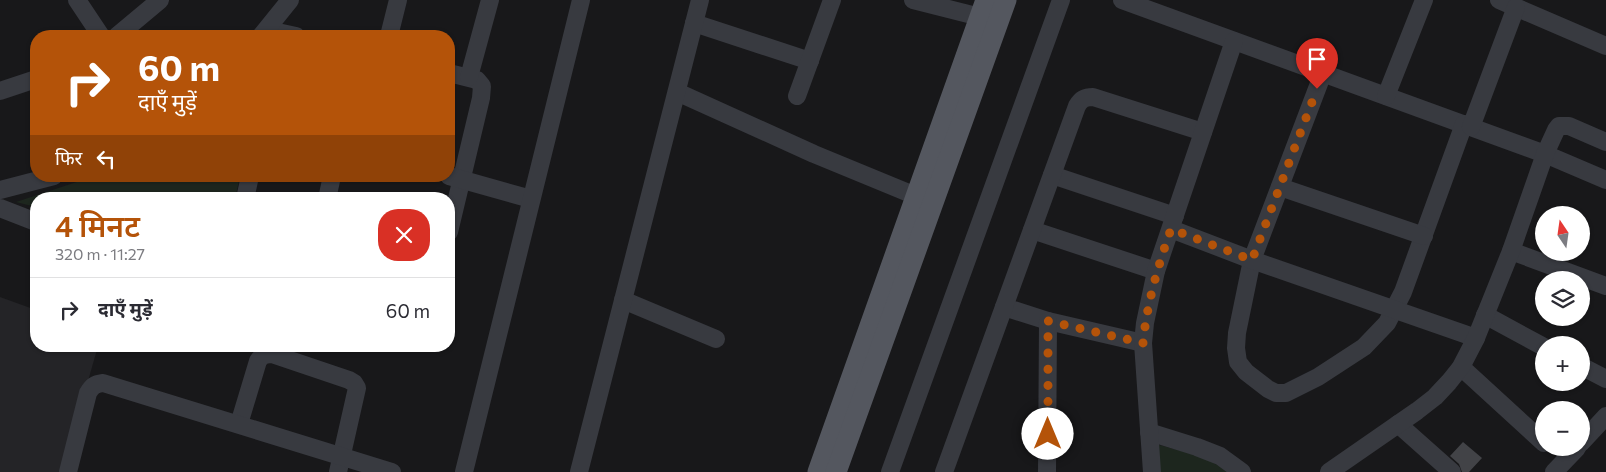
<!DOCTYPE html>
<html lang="hi">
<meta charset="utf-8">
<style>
body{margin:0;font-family:Commissioner,"Noto Sans Devanagari",sans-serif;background:#f2f2f3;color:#2b2b33;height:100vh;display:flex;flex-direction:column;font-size:19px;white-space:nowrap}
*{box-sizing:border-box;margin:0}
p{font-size:16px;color:#7c7c81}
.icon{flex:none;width:28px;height:28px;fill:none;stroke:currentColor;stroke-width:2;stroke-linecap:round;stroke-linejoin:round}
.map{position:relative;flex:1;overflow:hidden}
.panel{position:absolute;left:30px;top:192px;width:425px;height:160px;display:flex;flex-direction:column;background:#fff;border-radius:20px;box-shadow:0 1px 4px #0004}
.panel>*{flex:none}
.guide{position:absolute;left:30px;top:30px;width:425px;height:152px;border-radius:20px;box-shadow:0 1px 4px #0004;background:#b45309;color:#fff;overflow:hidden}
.needle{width:32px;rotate:347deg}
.buttons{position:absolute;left:1535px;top:206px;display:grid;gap:10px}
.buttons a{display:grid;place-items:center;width:55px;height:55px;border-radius:50%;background:#fff;box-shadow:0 1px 4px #0004;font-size:25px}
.pin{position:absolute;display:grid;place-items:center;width:42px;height:42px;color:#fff;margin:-51px -21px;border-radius:50% 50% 50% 0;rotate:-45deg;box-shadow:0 0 5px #0007}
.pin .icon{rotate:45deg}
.me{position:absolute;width:55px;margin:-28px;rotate:0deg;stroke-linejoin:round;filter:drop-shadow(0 0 4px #0008)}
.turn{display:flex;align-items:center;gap:18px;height:105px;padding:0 25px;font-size:22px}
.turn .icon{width:65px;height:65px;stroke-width:2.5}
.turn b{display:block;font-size:35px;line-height:42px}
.then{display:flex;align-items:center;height:48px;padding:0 25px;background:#0003;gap:10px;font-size:19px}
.round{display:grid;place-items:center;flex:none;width:52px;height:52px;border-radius:20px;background:#f2f2f3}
.head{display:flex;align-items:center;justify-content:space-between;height:85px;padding:0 25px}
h1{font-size:30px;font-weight:600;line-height:38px;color:#b45309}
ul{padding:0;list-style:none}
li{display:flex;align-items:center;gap:15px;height:65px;padding:0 25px;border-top:1px solid #e1e1e2}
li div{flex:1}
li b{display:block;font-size:19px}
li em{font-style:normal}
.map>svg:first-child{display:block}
.built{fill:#242427}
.green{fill:#1d261e}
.building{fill:#424347}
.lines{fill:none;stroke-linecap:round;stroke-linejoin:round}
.minor{stroke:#383a40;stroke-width:18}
.major{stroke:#54575f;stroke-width:21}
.route{stroke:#b45309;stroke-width:9;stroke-dasharray:0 16.2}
</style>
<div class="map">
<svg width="1606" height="472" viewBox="0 0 1606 472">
<rect width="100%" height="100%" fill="#18181a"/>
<path class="built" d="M0,297L36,310V346H98L62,472H0Z"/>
<g class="green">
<path d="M95,176H240L235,199H36V207L16,202Z"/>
<path d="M1156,444L1203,457L1230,472H1160Z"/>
</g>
<path class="building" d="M1463,442L1482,458L1469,472H1462L1459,464L1450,456Z"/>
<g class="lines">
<g class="minor">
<path d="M77,0L101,36"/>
<path d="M913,0L992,20"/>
<path d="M1122,0L1545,154L1606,180"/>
<path d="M1499,0L1606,46"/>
<path d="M694,23L810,61"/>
<path d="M268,30L296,36"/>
<path d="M117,36L160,0"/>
<path d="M261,36L290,0"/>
<path d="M389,36L398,0"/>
<path d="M449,73L477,80L482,86L481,98L449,232"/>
<path d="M1323,73L1252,260L1237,333L1236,348L1238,362L1246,372L1268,389L1276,393H1286L1318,377L1364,347L1387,323L1403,292L1464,124"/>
<path d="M469,77L490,0"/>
<path d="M0,91L36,79"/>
<path d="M677,92L814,154L916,196"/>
<path d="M797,96L832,0"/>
<path d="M1386,96L1424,0"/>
<path d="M1471,127L1516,7"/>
<path d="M1052,175L1175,216"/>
<path d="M449,176L531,199"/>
<path d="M1280,187L1424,236"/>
<path d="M0,190L54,176"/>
<path d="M245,199L250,176"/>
<path d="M327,199L332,176"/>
<path d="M0,208L36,222"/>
<path d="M1171,229L1252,260L1476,338"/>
<path d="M1032,230L1156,271"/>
<path d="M1511,251L1606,286"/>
<path d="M623,300L716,339"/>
<path d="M1004,307L1048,321L1143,343"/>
<path d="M1485,315L1544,347"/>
<path d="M1581,366L1606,379"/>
<path d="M1461,367L1544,443"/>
<path d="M239,424L258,361C262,355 265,354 272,354L349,380L354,383L357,388L338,472"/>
<path d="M1398,424L1452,472"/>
<path d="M1149,432L1197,447L1220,456L1242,472"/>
<path d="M1581,443L1606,416"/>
<path d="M68,472L88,393C92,386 95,384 103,383L392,472"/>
<path d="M464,472L581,0"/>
<path d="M579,472L700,0"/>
<path d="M890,472L1061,0"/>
<path d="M944,472L1077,106C1081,99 1085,97 1093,97L1203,132"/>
<path d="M1047,472L1048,321"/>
<path d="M1152,472L1143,343L1145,323L1156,271L1234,41"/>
<path d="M1329,472L1417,411L1435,397L1449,382L1461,367L1476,338L1511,251L1545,154L1556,130L1559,126H1569L1606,142"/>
<path d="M1554,472L1577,448"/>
</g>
<g class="major">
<path d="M818,472L986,0"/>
<path d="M836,472L1006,0"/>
</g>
</g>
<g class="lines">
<path class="route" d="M1048,434V321L1143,343C1147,303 1158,266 1171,229L1252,260L1317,89"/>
</g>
</svg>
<div class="buttons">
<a><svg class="needle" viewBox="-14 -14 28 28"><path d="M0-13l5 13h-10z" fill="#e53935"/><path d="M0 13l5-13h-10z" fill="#7c7c81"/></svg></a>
<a><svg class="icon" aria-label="layers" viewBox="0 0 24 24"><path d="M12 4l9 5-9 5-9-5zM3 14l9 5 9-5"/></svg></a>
<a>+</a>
<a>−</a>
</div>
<div class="pin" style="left:1317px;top:89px;background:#d93025"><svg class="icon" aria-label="arrive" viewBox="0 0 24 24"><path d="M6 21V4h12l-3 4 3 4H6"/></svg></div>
<svg class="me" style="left:1048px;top:434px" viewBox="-20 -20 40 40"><circle r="19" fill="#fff"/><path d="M0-13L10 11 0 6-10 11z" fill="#b45309"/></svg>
<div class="guide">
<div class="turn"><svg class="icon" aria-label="right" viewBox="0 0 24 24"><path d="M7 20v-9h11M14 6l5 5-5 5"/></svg><div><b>60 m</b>दाएँ मुड़ें</div></div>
<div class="then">फिर<svg class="icon" aria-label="left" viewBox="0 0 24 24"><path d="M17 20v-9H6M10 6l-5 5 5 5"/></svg></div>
</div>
<section class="panel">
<div class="head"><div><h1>4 मिनट</h1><p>320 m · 11:27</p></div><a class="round" style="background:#d93025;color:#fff"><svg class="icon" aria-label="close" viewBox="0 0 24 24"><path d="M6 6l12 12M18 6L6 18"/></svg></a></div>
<ul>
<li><svg class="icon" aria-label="right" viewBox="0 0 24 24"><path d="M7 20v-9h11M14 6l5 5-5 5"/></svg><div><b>दाएँ मुड़ें</b></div><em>60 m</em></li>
</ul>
</section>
</div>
